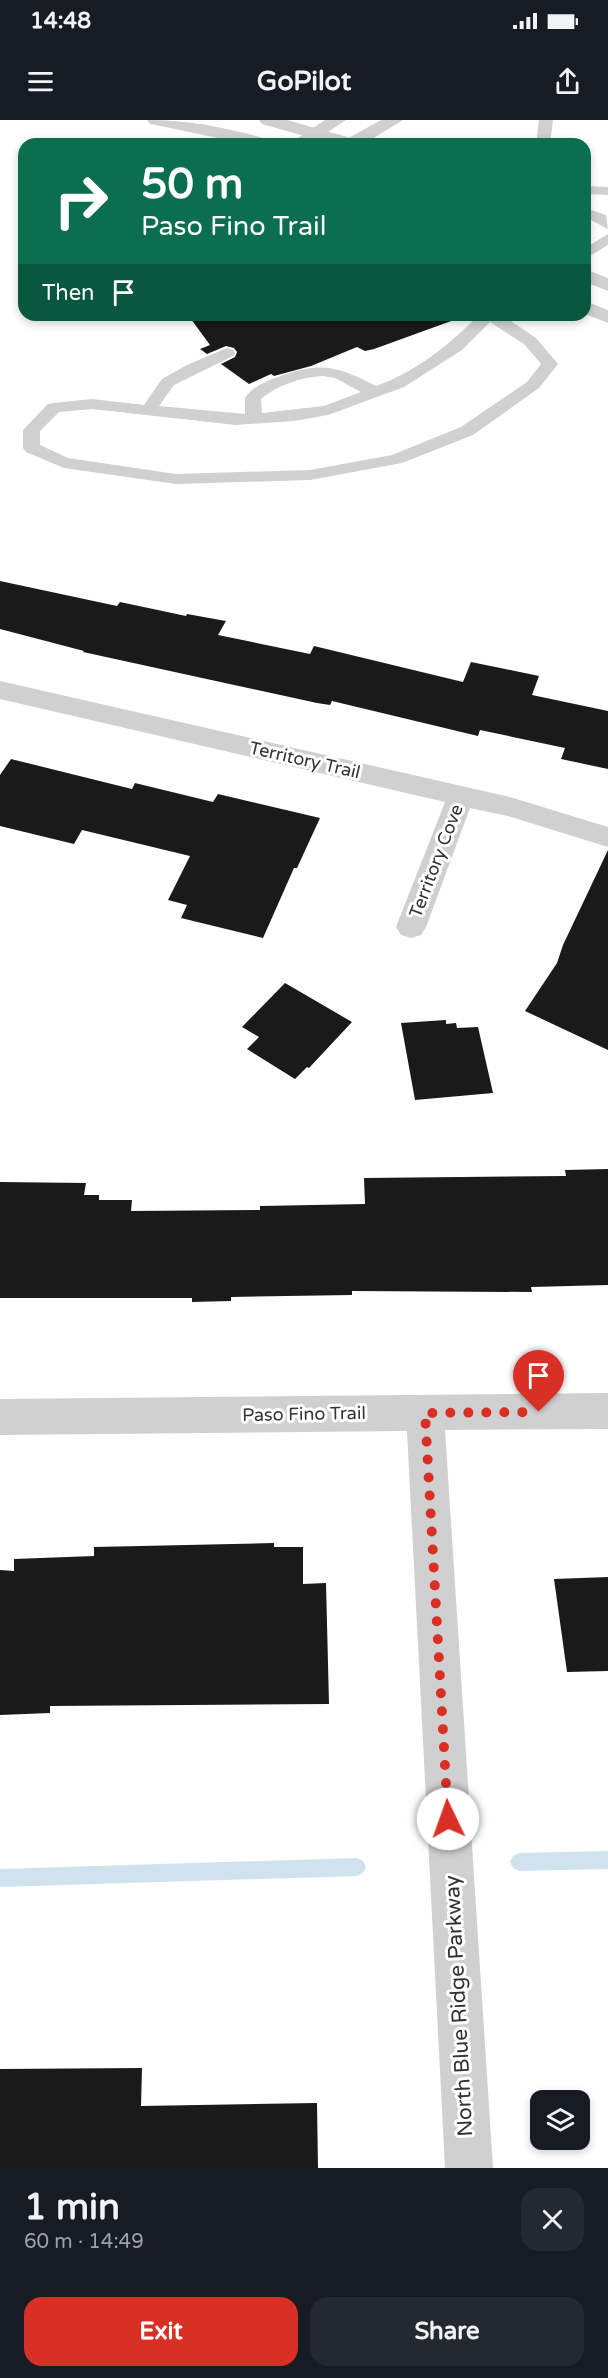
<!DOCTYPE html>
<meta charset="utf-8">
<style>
body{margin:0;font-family:"Varela Round",sans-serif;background:#242831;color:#f1f3f6;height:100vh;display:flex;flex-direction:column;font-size:22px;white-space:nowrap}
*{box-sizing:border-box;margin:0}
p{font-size:20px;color:#9ea1a6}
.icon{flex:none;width:33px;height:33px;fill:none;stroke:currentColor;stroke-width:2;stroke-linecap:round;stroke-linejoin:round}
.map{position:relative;height:2048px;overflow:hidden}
.drawer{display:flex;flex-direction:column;background:#171b24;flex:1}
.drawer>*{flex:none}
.banner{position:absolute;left:18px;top:18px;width:573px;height:183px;border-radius:18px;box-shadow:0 3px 9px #0003;background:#0b6e4f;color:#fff;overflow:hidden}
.controls{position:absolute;left:530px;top:1970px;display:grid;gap:12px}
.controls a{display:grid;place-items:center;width:60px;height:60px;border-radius:12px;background:#171b24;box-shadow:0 3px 9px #0003;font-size:30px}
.pin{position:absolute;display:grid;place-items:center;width:51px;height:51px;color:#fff;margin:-62px -26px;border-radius:50% 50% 50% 0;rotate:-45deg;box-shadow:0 0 6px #0007}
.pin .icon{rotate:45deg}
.me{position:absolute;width:66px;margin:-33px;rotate:357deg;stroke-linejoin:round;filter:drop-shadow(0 0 4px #0008)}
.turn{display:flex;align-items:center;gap:21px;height:126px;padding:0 24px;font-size:27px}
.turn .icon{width:78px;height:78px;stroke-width:2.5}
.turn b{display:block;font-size:42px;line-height:51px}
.then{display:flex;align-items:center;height:57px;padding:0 24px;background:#0003;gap:12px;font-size:22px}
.round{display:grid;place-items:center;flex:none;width:63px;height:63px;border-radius:18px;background:#242831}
.overview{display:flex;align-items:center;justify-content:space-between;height:102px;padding:0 24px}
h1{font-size:36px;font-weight:800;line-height:45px}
.cta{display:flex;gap:12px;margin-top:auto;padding:12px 24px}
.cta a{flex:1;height:69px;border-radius:18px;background:#d93025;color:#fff;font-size:24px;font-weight:800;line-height:69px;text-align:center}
.cta a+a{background:#242831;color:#f1f3f6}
.status{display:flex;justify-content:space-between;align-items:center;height:42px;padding:0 30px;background:#171b24;direction:ltr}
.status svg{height:16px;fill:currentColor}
header{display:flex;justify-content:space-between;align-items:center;height:78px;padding:0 24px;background:#171b24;font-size:27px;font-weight:800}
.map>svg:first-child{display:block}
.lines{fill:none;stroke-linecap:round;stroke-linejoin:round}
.stream{fill:#cfe2ee;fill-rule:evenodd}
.building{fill:#1a1a1a}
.service{fill:#d0d0d0;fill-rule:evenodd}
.minor{fill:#d0d0d0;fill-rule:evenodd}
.tertiary{fill:#d0d0d0;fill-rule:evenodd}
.route{stroke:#d93025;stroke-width:10;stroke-dasharray:0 18}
.labels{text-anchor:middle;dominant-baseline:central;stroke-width:6;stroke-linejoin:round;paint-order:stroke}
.street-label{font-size:18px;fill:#333;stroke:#fff}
.near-street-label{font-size:21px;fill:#333;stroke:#fff}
</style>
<div class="status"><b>14:48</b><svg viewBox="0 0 49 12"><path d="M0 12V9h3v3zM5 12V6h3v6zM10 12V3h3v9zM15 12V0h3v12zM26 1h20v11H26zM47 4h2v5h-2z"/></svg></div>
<header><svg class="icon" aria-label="menu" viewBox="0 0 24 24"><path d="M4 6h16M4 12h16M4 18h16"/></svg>GoPilot<svg class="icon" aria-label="share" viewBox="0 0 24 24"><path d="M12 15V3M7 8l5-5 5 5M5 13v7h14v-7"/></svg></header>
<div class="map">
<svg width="608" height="2048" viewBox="0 0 608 2048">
<rect width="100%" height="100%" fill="#fff"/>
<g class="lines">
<g class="stream">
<path d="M608,1731V1749L519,1751L513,1748L510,1742L513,1736L519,1733Z"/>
<path d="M357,1738L363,1741L366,1747L363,1753L357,1756L0,1767V1749Z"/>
</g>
</g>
<g class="building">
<path d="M188,195H453L454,200L374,229L365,231L357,227L311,246L274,256L271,254L249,264L221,244L235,237L237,232L234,228L226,226L207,234L200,229L210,225Z"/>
<path d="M0,461L117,486L120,482L186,496L187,494L226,501L218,515L310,534L314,526L463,562L471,542L539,556L532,575L608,591V649L561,639L565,628L480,610L478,616L332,581L330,585L317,583L83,532L84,531L0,509Z"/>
<path d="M11,639L132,669L135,663L213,682L218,674L320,698L297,748H294L263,818L181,798L187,785L168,780L190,736L82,710L74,724L0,706V655Z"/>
<path d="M608,730V930L525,891L557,843L563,825Z"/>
<path d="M285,863L352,902L309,948L307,947L295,959L247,929L259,917L242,907Z"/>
<path d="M446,900V904L456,903L457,908L478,907L493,973L415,980L401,903Z"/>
<path d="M608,1049V1165L531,1167L532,1172L352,1171V1175L231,1177V1181L192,1182V1178H0V1062L86,1063L84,1075H99V1080H132L131,1091L260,1090V1086L365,1084L364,1058L566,1056L565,1050Z"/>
<path d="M274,1423V1427H303V1464L326,1463L329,1584L50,1586V1593L0,1595V1450L14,1451V1439L94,1436V1427Z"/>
<path d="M608,1457V1551L567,1552L554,1459Z"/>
<path d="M142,1948L141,1986L317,1983L318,2048H0V1949Z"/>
</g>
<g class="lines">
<g class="service">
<path d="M539,0H553L550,24H536Z"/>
<path d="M585,66L608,67V75L585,74Z"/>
<path d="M585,88L606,95L608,109L585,97Z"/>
<path d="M608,114V125L585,139V128Z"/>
<path d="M479,195H502L536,218L558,244L539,268L473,315L402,343L310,360L176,364L64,348L26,332L23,328V310L48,284L54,283L92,279L144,285L162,259L187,245L227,228L233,230L235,233L233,236L174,265L159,286L245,294V278C252,267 263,263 275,258C319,241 336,245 376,266C416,252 449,225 479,195ZM490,202L524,224L541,244L527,262L461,307L392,335L310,350L176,354L68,338L40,325V311L59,292L92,289L236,305L294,301L328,295L404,267L462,230ZM323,256L335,258L361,272L324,286L262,293L261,279C277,265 302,257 323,256Z"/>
</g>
<g class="minor">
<path d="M325,0H346L310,24H289Z"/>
<path d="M381,0H403L364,24H342L345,20Z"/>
<path d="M0,561L510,677L608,707V727L508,696L470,688L426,807L421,815L411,818L401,815L396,807L445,682L0,579Z"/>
<path d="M608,1273V1309L445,1310L493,2048H445L407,1311L0,1315V1279Z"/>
</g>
<g class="tertiary">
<path d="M147,0C190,0 229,8 270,20L273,24H246L156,5L150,4Z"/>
<path d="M259,0H287L358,20L361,24H333L262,4Z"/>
<path d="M585,149L608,158V171L585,162Z"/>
<path d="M585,181L608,190V203L585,194Z"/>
</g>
</g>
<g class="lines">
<path class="route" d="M448,1699L425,1293L539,1292"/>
</g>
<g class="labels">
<g class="street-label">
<text transform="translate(305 640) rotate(13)">Territory Trail</text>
<text transform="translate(436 741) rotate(-69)">Territory Cove</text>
<text transform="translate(304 1294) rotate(-1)">Paso Fino Trail</text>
</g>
<g class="near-street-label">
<text transform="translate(459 1886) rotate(-93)">North Blue Ridge Parkway</text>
</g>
</g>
</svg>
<div class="controls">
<a><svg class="icon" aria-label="layers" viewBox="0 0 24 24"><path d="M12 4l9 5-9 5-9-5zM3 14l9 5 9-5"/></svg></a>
</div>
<div class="pin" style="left:539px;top:1292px;background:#d93025"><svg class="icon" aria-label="arrive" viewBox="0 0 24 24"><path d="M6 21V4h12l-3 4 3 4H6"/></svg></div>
<svg class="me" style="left:448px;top:1699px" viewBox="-20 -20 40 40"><circle r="19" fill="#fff"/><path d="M0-13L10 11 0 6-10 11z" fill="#d93025"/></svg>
<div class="banner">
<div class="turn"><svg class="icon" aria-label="right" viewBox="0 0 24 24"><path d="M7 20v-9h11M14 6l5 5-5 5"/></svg><div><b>50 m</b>Paso Fino Trail</div></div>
<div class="then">Then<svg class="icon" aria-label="arrive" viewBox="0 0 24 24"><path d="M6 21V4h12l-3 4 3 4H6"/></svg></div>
</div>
</div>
<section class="drawer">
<div class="overview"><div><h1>1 min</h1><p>60 m · 14:49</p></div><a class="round"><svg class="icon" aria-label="close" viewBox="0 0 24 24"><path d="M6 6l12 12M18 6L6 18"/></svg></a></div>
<div class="cta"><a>Exit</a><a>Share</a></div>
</section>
